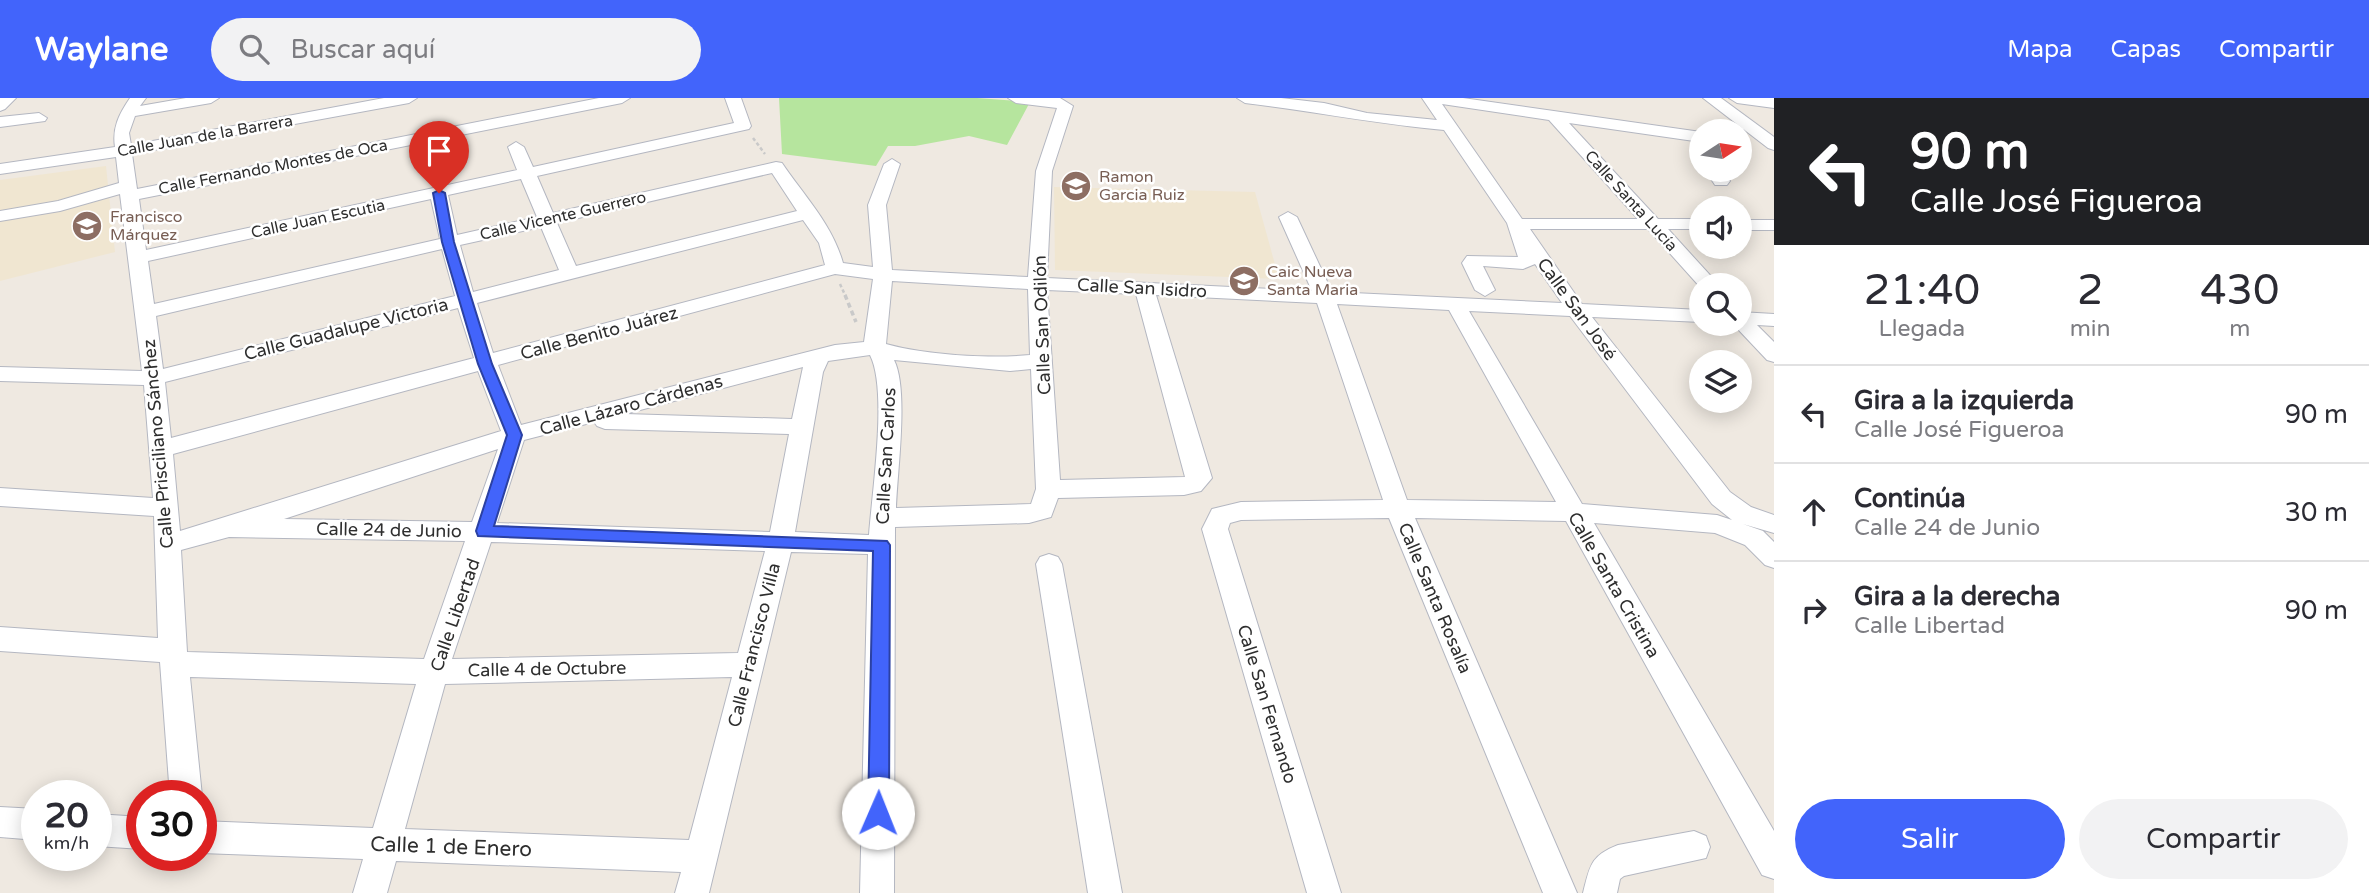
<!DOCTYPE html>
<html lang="es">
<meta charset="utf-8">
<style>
body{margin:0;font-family:"Varela Round",sans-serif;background:#f2f2f3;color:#2b2b33;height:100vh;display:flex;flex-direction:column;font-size:26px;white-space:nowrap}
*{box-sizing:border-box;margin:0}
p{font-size:23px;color:#7c7c81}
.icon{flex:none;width:38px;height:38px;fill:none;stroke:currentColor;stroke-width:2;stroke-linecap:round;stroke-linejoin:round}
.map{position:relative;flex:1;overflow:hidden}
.panel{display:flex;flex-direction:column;background:#fff;width:595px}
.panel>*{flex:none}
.banner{background:#202124;color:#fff;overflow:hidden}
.needle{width:46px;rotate:78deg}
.buttons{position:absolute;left:1689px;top:21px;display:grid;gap:14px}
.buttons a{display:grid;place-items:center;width:63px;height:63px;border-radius:50%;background:#fff;box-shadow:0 4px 18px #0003;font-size:35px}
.speed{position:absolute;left:21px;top:682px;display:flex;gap:14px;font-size:35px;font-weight:700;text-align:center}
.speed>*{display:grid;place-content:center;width:91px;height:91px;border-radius:50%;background:#fff;box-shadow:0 4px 18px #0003;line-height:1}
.speed small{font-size:18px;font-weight:400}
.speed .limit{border:10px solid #d22;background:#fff;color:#111}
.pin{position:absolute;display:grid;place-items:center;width:60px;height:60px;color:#fff;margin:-72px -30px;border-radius:50% 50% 50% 0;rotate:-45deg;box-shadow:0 0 7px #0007}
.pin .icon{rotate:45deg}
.me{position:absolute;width:77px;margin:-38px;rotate:1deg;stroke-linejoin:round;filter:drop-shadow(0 0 5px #0008)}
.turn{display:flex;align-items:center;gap:24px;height:147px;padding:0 21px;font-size:32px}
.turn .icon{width:91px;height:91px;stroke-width:2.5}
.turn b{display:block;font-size:49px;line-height:60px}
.eta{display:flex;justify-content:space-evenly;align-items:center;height:119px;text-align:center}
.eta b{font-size:42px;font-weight:600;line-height:49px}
.action{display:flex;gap:14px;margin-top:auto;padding:14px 21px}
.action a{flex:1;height:80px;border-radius:42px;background:#4264fb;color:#fff;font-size:28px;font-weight:600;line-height:80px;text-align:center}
.action a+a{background:#f2f2f3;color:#2b2b33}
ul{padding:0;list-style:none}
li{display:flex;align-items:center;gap:21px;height:98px;padding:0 21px;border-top:2px solid #e1e1e2}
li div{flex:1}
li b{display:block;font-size:26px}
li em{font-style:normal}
header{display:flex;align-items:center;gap:42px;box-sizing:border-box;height:98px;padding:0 35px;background:#4264fb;color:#fff}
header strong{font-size:33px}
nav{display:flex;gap:38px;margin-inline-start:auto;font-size:24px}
.search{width:490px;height:63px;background:#f2f2f3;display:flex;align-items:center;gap:18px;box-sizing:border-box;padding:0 24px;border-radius:38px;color:#7c7c81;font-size:26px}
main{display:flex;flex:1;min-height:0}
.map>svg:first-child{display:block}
.education{fill:#f0e6d1}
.green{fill:#b6e59e}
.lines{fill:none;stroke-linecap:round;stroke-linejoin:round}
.minor-casing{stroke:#b4b7c1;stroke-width:2}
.path-far1{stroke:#c9c9c9;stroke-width:2.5;stroke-dasharray:3.5 2.5;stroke-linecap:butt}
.path{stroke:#c9c9c9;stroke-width:3.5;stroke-dasharray:5 3.5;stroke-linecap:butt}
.minor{fill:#fff;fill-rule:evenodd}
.route{fill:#4264fb;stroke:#2b41a3;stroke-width:2}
.labels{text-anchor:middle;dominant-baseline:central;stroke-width:5;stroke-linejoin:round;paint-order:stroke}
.far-street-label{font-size:16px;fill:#2e2e2e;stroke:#fff}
.far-education-label{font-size:16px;fill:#785e54;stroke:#fff;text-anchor:start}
.street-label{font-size:18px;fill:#2e2e2e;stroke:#fff}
.near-street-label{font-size:21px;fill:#2e2e2e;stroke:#fff}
</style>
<header>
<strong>Waylane</strong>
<div class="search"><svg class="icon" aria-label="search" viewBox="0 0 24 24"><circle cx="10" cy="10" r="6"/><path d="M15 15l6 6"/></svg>Buscar aquí</div>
<nav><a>Mapa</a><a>Capas</a><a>Compartir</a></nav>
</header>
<main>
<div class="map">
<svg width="1774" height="795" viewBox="0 0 1774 795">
<rect width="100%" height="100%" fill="#efe9e1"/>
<g class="education">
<path d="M106,68L115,154L0,183V82Z"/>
<path d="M1054,89L1255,94L1279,181L1055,172Z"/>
</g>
<path class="green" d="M779,0H977L1030,4L1007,47L969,38L915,48H888L876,68L782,56Z"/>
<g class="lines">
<g class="minor-casing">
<g id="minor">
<path d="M0,0H16L5,11L0,13Z"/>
<path d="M130,0H146L140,8L186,0H219L211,5L135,18L129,35L131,47L384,0H417L409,5L132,56L137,91L599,0H630L622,5L139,101L146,152L517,72L508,49L516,44L524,49L533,69L734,25L725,0H741L751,28L749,31L537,78L553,115L776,64L782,65C805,99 832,126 843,165L873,169L868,107L884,66L892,61L900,66L886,107L892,172L1028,179L1036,73L1057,10L1016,5L1008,0H1060L1073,8L1052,73L1047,180L1312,193L1279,119L1288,114L1297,119L1332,194L1562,205L1535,166L1523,171L1483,168L1495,192L1485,198L1475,192L1462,165L1467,158L1518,159L1507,125L1444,32C1377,26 1312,13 1245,5L1237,0H1281L1324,5L1367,15L1437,22L1422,0H1463L1701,34V44L1569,25L1658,121H1701V131H1668L1719,187H1701V190L1648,131H1530L1582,206L1701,212V224L1592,219L1730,394L1751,409L1774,417V435L1743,426L1763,433L1774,444V470L1765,467L1745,447L1715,435L1594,425L1774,733V781L1762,777L1566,423L1415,420L1577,795H1543L1389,420L1241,422L1230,425L1228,431L1341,795H1307L1202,431L1212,411L1241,404L1383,402L1317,205L1156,197L1212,380L1201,393L1184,397L1058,400L1051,419L1029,425L895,429L894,795H860L868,456L791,454L709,795H675L681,774L396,763L387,795H353L363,761L201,755V723L373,730L416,586L190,579L202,698H170L160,564L0,553V529L158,540L154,418L0,408V390L153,400L144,287L0,283V269L142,273L120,96L60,113L0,123V113L58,103L119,85L116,59L0,76V66L115,49C112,30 119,16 130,0ZM1442,6L1549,22L1638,121H1522ZM772,75L797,113L576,168L557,125ZM521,81L537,119L457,137L448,97ZM431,101L440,141L154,206L148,163ZM803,122L819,145L825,167L493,255L477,205ZM541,129L559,172L473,194L460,147ZM442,151L455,198L163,271L156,218ZM835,176L873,181L864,244L835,247L521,327L498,267ZM892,183L1028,191L1030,257C989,261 926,257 886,246ZM1047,192L1136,196L1185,379L1060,382ZM1337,206L1449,212L1556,404L1407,402ZM458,210L474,260L171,340L165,284ZM1469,213L1570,218L1712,406L1732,422L1717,417L1582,406ZM870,257C888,292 872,394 869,437L795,434L823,274L828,263ZM894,262L1010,273L1031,271L1036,391L1031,406L896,410C897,375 909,291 894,262ZM803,269L792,321L625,316ZM478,273L501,333L180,433L173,356ZM594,324L597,328L605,331L789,336L770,434L497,425L524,342ZM498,351L472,424L284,421ZM229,439L465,443L424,561L187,554L181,452ZM491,444L765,453L738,555L452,561ZM732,579L689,742L405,731L445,586Z"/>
<path d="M1703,0H1721L1774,39V52L1768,50Z"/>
<path d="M1729,0H1774V10L1737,5Z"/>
<path d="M39,15L47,20L45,23L0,29V19Z"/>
<path d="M1705,72H1721L1730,83L1727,87H1715Z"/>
<rect x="1740" y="122" width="34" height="10"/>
<path d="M1740,214L1774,216V228L1757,227L1774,244V264L1767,262L1733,226H1740Z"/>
<path d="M1049,456L1058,459L1062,466L1122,795H1088L1036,466L1040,459Z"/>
<path d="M0,709L37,711V742L0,739Z"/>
<path d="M96,716L142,719V751L96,748Z"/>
<path d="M1694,733L1706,738L1710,749L1706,760L1624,778L1620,781L1617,795H1583C1590,768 1590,758 1618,747Z"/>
</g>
</g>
<g class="path-far1">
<path d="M753,40L765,56"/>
<path d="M426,52L435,81"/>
<path d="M840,186L846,199"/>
</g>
<path class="path" d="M845,197L856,224"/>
<use href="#minor" class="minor"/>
</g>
<path class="route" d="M439,92L445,95L454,144L492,266L522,337L494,428L887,443L890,447L889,715L885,722L878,725L871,722L868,715L873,453L478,438L476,433L507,337L478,266L442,144L433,95Z"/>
<defs>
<g id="school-disc" transform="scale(1.575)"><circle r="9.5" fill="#8d6e63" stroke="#fff"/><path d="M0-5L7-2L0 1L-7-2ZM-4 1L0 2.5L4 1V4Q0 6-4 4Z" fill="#fff"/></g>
</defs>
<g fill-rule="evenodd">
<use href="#school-disc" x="1076" y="88"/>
<use href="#school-disc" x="87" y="128"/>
<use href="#school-disc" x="1244" y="183"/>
</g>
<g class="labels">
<g class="far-street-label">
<text transform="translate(205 38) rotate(-10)">Calle Juan de la Barrera</text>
<text transform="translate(273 69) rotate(-11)">Calle Fernando Montes de Oca</text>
<text transform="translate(1631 103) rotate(48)">Calle Santa Lucía</text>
<text transform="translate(563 118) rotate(-13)">Calle Vicente Guerrero</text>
<text transform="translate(318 121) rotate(-12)">Calle Juan Escutia</text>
</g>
<g class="far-education-label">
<text x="1099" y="79">Ramon<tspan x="1099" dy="18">Garcia Ruiz</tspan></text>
<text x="110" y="119">Francisco<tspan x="110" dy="18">Márquez</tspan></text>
<text x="1267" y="174">Caic Nueva<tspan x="1267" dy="18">Santa Maria</tspan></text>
</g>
<g class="street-label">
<text transform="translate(1142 190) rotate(3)">Calle San Isidro</text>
<text transform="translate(1577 211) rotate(54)">Calle San José</text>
<text transform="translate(1042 227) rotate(-92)">Calle San Odilón</text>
<text transform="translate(346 231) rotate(-14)">Calle Guadalupe Victoria</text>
<text transform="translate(599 235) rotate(-15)">Calle Benito Juárez</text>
<text transform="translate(631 307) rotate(-15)">Calle Lázaro Cárdenas</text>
<text transform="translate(158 346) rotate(-95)">Calle Prisciliano Sánchez</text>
<text transform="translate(886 358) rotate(-87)">Calle San Carlos</text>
<text transform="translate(389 432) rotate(1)">Calle 24 de Junio</text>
<text transform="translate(1614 487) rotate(60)">Calle Santa Cristina</text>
<text transform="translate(1435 500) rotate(67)">Calle Santa Rosalía</text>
<text transform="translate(455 517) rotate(-71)">Calle Libertad</text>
<text transform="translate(754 547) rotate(-76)">Calle Francisco Villa</text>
<text transform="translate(547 571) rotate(-1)">Calle 4 de Octubre</text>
<text transform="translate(1267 606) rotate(73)">Calle San Fernando</text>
</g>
<g class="near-street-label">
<text transform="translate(451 749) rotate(2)">Calle 1 de Enero</text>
</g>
</g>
</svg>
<div class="buttons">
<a><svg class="needle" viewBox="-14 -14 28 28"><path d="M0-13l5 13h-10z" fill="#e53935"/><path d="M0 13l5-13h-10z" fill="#7c7c81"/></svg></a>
<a><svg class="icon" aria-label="sound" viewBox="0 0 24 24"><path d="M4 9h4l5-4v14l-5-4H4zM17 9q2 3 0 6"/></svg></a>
<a><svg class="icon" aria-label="search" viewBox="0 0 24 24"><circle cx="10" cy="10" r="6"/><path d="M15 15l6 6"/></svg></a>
<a><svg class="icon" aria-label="layers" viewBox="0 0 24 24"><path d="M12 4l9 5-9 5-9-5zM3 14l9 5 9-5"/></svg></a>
</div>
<div class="speed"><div>20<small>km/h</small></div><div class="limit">30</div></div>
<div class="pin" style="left:439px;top:95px;background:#d93025"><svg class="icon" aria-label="arrive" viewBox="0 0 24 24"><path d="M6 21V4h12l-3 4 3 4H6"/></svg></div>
<svg class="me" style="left:878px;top:715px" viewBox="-20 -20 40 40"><circle r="19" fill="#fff"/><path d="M0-13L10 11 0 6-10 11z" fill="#4264fb"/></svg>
</div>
<section class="panel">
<div class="banner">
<div class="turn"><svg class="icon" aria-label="left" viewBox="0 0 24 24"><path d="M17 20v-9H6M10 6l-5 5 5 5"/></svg><div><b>90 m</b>Calle José Figueroa</div></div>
</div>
<div class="eta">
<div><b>21:40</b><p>Llegada</p></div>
<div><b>2</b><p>min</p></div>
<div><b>430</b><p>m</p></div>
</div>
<ul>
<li><svg class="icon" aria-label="left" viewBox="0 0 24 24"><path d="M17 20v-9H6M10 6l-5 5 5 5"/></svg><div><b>Gira a la izquierda</b><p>Calle José Figueroa</p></div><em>90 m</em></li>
<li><svg class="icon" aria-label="ahead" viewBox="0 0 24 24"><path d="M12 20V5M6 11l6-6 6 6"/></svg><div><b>Continúa</b><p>Calle 24 de Junio</p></div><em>30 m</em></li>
<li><svg class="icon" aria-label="right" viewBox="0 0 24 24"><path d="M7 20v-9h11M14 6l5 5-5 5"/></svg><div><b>Gira a la derecha</b><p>Calle Libertad</p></div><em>90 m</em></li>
</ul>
<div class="action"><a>Salir</a><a>Compartir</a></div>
</section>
</main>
